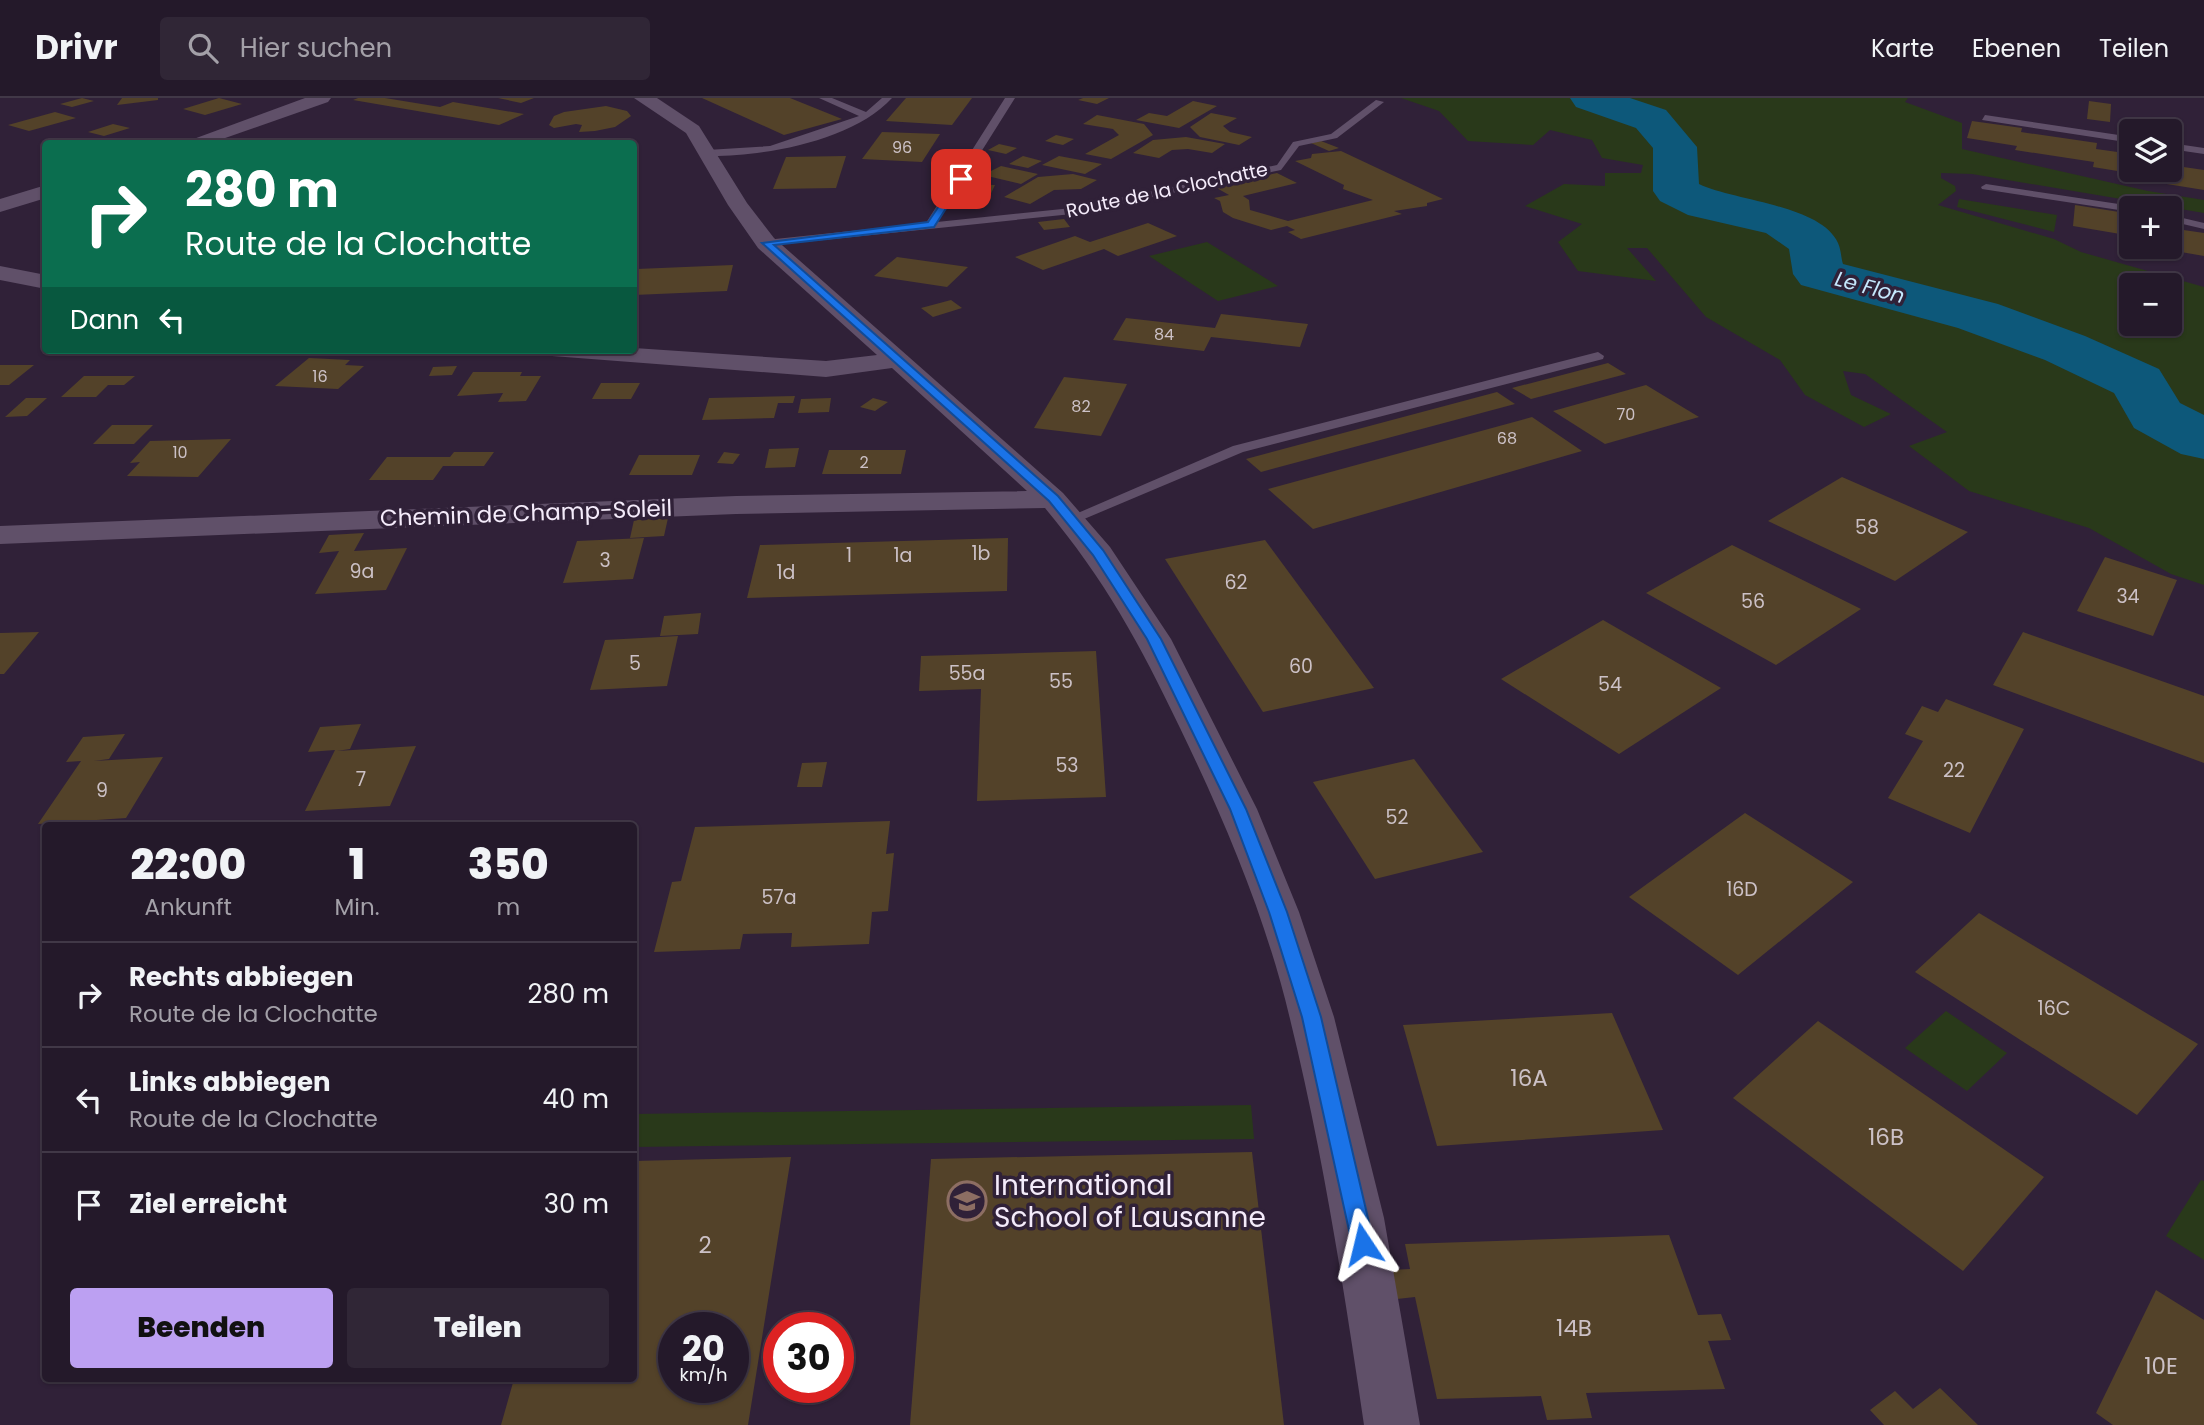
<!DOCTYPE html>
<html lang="de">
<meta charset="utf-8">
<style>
body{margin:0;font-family:Poppins,sans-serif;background:#302636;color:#f1f3f6;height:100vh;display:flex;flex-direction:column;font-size:26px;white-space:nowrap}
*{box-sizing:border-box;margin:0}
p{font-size:23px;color:#a3a0a8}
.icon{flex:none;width:38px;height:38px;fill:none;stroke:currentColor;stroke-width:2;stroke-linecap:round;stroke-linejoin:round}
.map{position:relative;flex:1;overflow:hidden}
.side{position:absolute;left:42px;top:724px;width:595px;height:560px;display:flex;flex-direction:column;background:#24192a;border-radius:7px;box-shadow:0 2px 5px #0004,0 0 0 2px #413847}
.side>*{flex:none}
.banner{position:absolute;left:42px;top:42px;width:595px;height:214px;border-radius:7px;box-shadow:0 2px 5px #0004,0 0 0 2px #413847;background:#0b6e4f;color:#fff;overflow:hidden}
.buttons{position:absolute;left:2119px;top:21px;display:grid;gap:14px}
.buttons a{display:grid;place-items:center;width:63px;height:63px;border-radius:7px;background:#24192a;box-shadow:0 2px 5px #0004,0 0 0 2px #413847;font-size:35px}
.speed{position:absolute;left:658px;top:1214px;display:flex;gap:14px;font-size:35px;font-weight:700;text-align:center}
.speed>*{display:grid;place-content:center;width:91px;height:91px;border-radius:50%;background:#24192a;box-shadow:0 2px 5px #0004,0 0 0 2px #413847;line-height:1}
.speed small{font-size:18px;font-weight:400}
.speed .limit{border:10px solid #d22;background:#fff;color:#111}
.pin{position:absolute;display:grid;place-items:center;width:60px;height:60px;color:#fff;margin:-30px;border-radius:14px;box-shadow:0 4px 10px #0006}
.me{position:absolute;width:77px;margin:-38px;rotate:350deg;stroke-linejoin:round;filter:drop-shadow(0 0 5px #0008)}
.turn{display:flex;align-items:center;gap:24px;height:147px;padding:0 28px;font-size:32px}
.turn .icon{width:91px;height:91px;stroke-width:2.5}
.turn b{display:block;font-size:49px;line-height:60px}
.then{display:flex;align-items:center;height:66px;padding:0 28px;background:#0003;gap:14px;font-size:26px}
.eta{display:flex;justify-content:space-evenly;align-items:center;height:119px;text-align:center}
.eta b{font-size:42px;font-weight:800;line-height:49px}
.action{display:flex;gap:14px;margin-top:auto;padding:14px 28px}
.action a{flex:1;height:80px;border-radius:7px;background:#bca0f2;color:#111;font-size:28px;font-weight:800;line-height:80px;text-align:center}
.action a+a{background:#302636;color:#f1f3f6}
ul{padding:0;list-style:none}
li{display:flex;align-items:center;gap:21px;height:105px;padding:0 28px;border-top:2px solid #413847}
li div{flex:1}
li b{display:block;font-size:26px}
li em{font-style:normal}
header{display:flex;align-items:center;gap:42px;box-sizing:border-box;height:98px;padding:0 35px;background:#24192a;border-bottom:2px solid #413847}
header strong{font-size:33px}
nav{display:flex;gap:38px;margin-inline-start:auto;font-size:24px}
.search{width:490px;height:63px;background:#302636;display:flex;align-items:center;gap:18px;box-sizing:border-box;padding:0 24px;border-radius:7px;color:#a3a0a8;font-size:26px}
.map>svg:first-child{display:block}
.green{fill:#29391a;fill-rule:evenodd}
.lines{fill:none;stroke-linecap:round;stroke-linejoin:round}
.river{fill:#0d587a;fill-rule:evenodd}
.building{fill:#534229;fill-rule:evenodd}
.lane{fill:#605069;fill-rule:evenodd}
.street{fill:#605069;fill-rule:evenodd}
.route{fill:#1a73e8;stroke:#114b97;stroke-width:2}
.labels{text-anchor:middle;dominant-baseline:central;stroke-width:7;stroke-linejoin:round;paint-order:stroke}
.far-number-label{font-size:16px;fill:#ccc1c6}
.far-street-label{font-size:19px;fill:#f4ebfa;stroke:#302138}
.number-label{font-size:19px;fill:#ccc1c6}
.far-water-label{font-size:21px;font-style:italic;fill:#c5e8fd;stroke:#302138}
.street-label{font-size:23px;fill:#f4ebfa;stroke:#302138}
.near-number-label{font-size:23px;fill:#ccc1c6}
.near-poi-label{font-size:28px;fill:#f4ebfa;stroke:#302138;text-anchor:start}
</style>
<header>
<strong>Drivr</strong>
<div class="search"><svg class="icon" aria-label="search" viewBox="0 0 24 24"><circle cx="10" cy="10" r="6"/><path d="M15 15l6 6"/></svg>Hier suchen</div>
<nav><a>Karte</a><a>Ebenen</a><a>Teilen</a></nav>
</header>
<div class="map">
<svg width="2204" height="1327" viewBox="0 0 2204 1327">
<rect width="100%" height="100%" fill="#302138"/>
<g class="green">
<path d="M1401,0H1908L1905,4L1962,25V51L2148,93L2204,102V115L1972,76L1941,75V80L1955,88L1956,93L1938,107L2054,141L2081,154L2204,189V487L2171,476L2089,430L1969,393L1909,348L1947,334L1865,276L1843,273L1851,297L1891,316L1864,329L1805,297L1780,262L1706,219L1647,150H1627L1656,183L1578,173L1558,144L1582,126L1525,108L1564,86L1605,88V75H1641L1643,67L1602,60L1592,42L1550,32L1533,47L1468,43L1439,13ZM2170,187V226H2132V187Z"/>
<path d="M1959,101L2057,117L2054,134L1957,109Z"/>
<path d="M1207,144L1278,188L1218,203L1149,158Z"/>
<path d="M1946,913L2007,955L1967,993L1905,950Z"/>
<path d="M1251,1007L1254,1041L634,1049V1016Z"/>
<path d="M2201,1082L2204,1083V1162L2166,1138Z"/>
</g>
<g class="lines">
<path class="river" d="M1570,0H1630L1666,12L1697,49L1699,86C1735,103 1821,107 1838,145C1841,151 1841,160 1843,166L1998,206L2085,238L2159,271L2180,305L2204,317V361L2181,356L2134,330L2114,295L2045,262L1958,230L1801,187L1793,176L1789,151L1766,135L1688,117L1660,103L1653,93V50L1636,30L1576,9Z"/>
</g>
<g class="building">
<path d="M82,0L94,3L72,9L60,6Z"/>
<path d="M122,0H158V2L117,7Z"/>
<path d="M219,0L242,6L205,17L183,11Z"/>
<path d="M358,0H385L440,9L453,4L524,16L499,27L353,2Z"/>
<path d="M498,0H534L521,5Z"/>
<path d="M702,0H790L842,21L784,37Z"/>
<path d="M906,0H972L952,27L886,23Z"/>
<path d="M1083,0H1109L1097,6L1078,2Z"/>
<path d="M1193,3L1217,8L1179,30L1136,22L1149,15L1167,18Z"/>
<path d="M2089,3L2111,6L2110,24L2087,21Z"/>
<path d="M606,8L627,13L631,18L615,29L595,33L579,34L582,27L576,26L554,30L549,27L554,18L564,14Z"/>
<path d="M55,14L76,20L29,33L8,27Z"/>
<path d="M1211,15L1237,20L1223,28L1230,34L1252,39L1239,47L1200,39L1190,29Z"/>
<path d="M1097,17L1144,26L1153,37L1111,61L1085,56L1119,37L1113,31L1083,26Z"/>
<path d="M1972,23L2022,30L2021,34L2097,45L2096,51L2132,56V72H2170V67L2204,72V92L2148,83V78L2093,69L2094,64L2015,52L2017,48L1967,40Z"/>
<path d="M113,26L130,30L104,38L88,34Z"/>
<path d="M882,34L940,36L922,64L862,61Z"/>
<path d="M1056,37L1074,41L1063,47L1045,43Z"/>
<path d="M1186,39L1225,46L1212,55L1188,51L1172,52L1159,60L1133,55L1153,42Z"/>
<path d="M1321,43L1339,50L1329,53L1311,45Z"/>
<path d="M999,46L1017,50L1006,56L988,52Z"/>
<path d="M1341,53L1443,101L1427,105V108L1394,113L1402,116L1301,141L1288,134L1295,132L1287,128L1271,132L1233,120L1223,114L1220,103L1214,100L1229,97L1215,89L1277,75L1297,85L1243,98L1249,102L1250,112L1288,123L1373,102L1343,91L1344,87L1295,63L1311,60L1312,56Z"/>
<path d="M846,58L836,90L773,91L786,59Z"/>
<path d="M1023,58L1042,63L1028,70L1009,66Z"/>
<path d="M1059,58L1102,66L1085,76L1042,67Z"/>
<path d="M1001,68L1038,76L1021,86L983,77Z"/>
<path d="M1073,76L1097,82L1081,91L1054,92L1030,106L1004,99L1038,79Z"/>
<path d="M966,86L995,87L984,110L954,108Z"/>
<path d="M2075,107L2132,116V138L2073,128Z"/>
<path d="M1064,121L1070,129L1044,132L1038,124Z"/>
<path d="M1148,125L1177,138L1118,158L1104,151L1043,172L1015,159L1075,138L1090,144Z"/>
<path d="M2170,130L2204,135V158L2158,150L2170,149Z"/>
<path d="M897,159L968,169L947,189L874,178Z"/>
<path d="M733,167L727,193L634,197L637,171Z"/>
<path d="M951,202L962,210L933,219L921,210Z"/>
<path d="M1221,216L1308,226L1300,249L1211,239L1204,253L1113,242L1126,220L1215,230Z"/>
<path d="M309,260L350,262L345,267L364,268L338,291L275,288Z"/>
<path d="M1608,265L1626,276L1531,301L1512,290Z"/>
<path d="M0,267H34L9,287H0Z"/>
<path d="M457,268L452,277L429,278L433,269Z"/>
<path d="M473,274H522L520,278H541L526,303L498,304L503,295L457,298Z"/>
<path d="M84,278H135L124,287H108L96,299H61Z"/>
<path d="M1064,279L1127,286L1101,338L1034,330Z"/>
<path d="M601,285H640L631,301H592Z"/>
<path d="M1646,287L1699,319L1605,346L1553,313Z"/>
<path d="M1497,294L1515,306L1261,374L1246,361Z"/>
<path d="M795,298L793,305H778L774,320L702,322L709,300Z"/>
<path d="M26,300H47L27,318L5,319Z"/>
<path d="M831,300L829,314L798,315L801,301Z"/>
<path d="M873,300L888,304L875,313L860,309Z"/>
<path d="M1532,319L1582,353L1313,431L1268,391Z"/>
<path d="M112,327H153L134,346H93Z"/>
<path d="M231,341L198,379L127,378L140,364L130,365L150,343Z"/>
<path d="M799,350L795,369L765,370L769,351Z"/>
<path d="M829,352H906L901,376H822Z"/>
<path d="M454,354H494L484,368H443L433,382H369L387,359H450Z"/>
<path d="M724,354L740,356L733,366L717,365Z"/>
<path d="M639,357H700L692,377H629Z"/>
<path d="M1842,379L1968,434L1895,483L1768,423Z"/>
<path d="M668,420L664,438L630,440L634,422Z"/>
<path d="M364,435L354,453L407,450L386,492L315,496L339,453L319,455L329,437Z"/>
<path d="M644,440L633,481L563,485L577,443Z"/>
<path d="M1008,440L1007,493L747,500L760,447Z"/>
<path d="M1265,442L1374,590L1263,614L1165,461Z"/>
<path d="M1732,447L1861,511L1776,567L1646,495Z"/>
<path d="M2105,459L2177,482L2153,538L2077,513Z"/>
<path d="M701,515L698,536L660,538L664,518Z"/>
<path d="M1603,522L1721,590L1619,656L1501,581Z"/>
<path d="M39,534L4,576H0V535Z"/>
<path d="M2023,534L2204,598V665L1993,587Z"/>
<path d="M678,538L667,588L590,592L605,542Z"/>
<path d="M1096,553L1106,699L977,703L981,591L919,593L921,558Z"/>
<path d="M1946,601L2024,631L1970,735L1888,700L1923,643L1905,636L1922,608L1938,614Z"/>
<path d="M361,626L350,651L337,653L416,648L390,708L305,713L335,652L308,654L320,629Z"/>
<path d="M125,636L109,661L94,663L163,659L126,720L38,726L81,663L66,664L83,639Z"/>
<path d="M1414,661L1483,754L1375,781L1313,684Z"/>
<path d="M827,664L822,689H797L802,665Z"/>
<path d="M1745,715L1853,784L1738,877L1629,799Z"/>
<path d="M890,723L886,756L894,755L888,813L872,814L869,846L791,849L792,835L743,836L740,851L654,854L672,784L681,783L695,729Z"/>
<path d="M1979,815L2198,946L2137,1017L1915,874Z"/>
<path d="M1612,915L1663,1032L1437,1048L1403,927Z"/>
<path d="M1818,923L2044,1079L1963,1173L1733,1000Z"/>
<path d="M1252,1054L1284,1327H910L931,1061Z"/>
<path d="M791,1059L748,1327H501L514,1281H634V1063ZM674,1230H733V1290H674Z"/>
<path d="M1669,1137L1698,1217L1721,1216L1731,1242L1708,1243L1725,1291L1586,1295L1592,1320L1547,1322L1541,1298L1437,1301L1415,1199L1397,1201L1391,1172L1410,1171L1405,1146Z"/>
<path d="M2156,1192L2204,1222V1327H2113L2096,1315Z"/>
<path d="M1940,1290L1978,1327H1884L1870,1312L1895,1293L1913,1311Z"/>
</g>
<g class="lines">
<g class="lane">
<path d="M819,0H832L866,14L882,0H892C853,43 763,59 707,58L702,55L707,52L770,48L859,18Z"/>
<path d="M1005,0H1015L937,124L1072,110L1277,67L1293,44L1331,36L1376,2L1384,4L1337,40L1299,48L1281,72L1072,116L766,148L760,145L766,142L926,125Z"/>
<path d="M1985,17L2132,39V45L1982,22Z"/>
<path d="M2170,45L2204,50V56L2170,51Z"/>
<path d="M1986,86L2132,108L2137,110H2132V114L1982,91L1981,89Z"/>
<path d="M2170,117L2204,125V131L2170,123Z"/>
<path d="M1598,254L1604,258L1603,261L1243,354L1077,424H1067L1064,421L1233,348Z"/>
</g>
<g class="street">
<path d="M305,0H331L328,4L208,46H180Z"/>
<path d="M634,0H657L699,28L747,105L774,140L1063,395L1110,449L1171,541L1257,711L1299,814L1334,919L1384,1120L1420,1327H1364C1344,1191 1323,1055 1290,921C1266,820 1225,723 1180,630C1140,546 1105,482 1045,410L736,416L0,446V428L736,398L1027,393L892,270L826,279L539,257L536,252L634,250L826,263L877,257L758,150L728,107L686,35Z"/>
<path d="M46,87V100L0,114V101Z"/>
<path d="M0,168L46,177V191L0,182Z"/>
</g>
</g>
<path class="route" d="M958,80L965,81L934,129L774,147L1058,398L1103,452L1161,541L1246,711L1287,814L1321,919L1374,1146L1371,1153L1363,1156L1355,1153L1352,1146L1302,919L1269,814L1230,711L1147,541L1093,457L1049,403L762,145L928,124Z"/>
<defs>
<g id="school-ring" transform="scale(2.0125)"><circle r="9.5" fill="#302138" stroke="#8d6e63" stroke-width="1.5"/><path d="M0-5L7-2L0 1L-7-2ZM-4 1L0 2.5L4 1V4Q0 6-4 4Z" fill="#8d6e63"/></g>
</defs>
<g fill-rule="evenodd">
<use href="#school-ring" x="967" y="1103"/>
</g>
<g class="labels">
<g class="far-number-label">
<text x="902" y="49">96</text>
<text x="1164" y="236">84</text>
<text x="320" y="278">16</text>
<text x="1081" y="308">82</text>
<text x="1626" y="316">70</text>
<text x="1507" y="340">68</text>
<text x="180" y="354">10</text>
<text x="864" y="364">2</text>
</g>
<g class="far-street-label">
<text transform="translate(1167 92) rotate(-12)">Route de la Clochatte</text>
</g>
<g class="number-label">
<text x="1867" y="429">58</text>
<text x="981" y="455">1b</text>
<text x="849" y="457">1</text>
<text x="903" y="457">1a</text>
<text x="605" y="462">3</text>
<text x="362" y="473">9a</text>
<text x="786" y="474">1d</text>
<text x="1236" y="484">62</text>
<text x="2128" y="498">34</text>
<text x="1753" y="503">56</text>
<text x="635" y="565">5</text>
<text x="1301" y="568">60</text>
<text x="967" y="575">55a</text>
<text x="1061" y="583">55</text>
<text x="1610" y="586">54</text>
<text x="1067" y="667">53</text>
<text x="1954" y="672">22</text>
<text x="361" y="681">7</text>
<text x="102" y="692">9</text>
<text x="1397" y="719">52</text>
<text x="1742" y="791">16D</text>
<text x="779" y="799">57a</text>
<text x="2054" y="910">16C</text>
</g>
<g class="far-water-label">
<text transform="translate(1870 189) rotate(15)">Le Flon</text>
</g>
<g class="street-label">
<text transform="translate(526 415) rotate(-2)">Chemin de Champ-Soleil</text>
</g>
<g class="near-number-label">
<text x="1529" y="980">16A</text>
<text x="1886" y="1039">16B</text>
<text x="705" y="1147">2</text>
<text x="1574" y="1230">14B</text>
<text x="2161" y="1268">10E</text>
</g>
<g class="near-poi-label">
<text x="994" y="1087">International<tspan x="994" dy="32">School of Lausanne</tspan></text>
</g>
</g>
</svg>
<div class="buttons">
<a><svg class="icon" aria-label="layers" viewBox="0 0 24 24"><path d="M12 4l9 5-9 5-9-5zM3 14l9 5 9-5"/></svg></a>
<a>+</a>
<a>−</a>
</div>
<div class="speed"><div>20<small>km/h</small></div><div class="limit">30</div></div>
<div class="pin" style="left:961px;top:81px;background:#d93025"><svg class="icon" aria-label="arrive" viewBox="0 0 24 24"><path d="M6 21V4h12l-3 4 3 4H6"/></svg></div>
<svg class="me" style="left:1363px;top:1146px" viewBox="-20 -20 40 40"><path d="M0-17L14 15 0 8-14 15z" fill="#1a73e8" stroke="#fff" stroke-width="4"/></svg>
<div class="banner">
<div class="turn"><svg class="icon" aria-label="right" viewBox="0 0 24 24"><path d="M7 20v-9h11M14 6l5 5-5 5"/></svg><div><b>280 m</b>Route de la Clochatte</div></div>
<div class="then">Dann<svg class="icon" aria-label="left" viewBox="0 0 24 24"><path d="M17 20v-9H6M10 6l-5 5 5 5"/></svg></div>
</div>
<section class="side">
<div class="eta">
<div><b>22:00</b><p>Ankunft</p></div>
<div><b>1</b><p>Min.</p></div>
<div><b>350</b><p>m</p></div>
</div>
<ul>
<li><svg class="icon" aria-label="right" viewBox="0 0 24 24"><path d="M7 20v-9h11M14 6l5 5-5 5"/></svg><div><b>Rechts abbiegen</b><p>Route de la Clochatte</p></div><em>280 m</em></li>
<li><svg class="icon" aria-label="left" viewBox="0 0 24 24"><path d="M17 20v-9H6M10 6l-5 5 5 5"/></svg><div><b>Links abbiegen</b><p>Route de la Clochatte</p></div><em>40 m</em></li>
<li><svg class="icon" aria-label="arrive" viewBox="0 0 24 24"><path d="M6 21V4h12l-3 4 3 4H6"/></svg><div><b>Ziel erreicht</b></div><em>30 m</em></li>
</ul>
<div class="action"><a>Beenden</a><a>Teilen</a></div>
</section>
</div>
